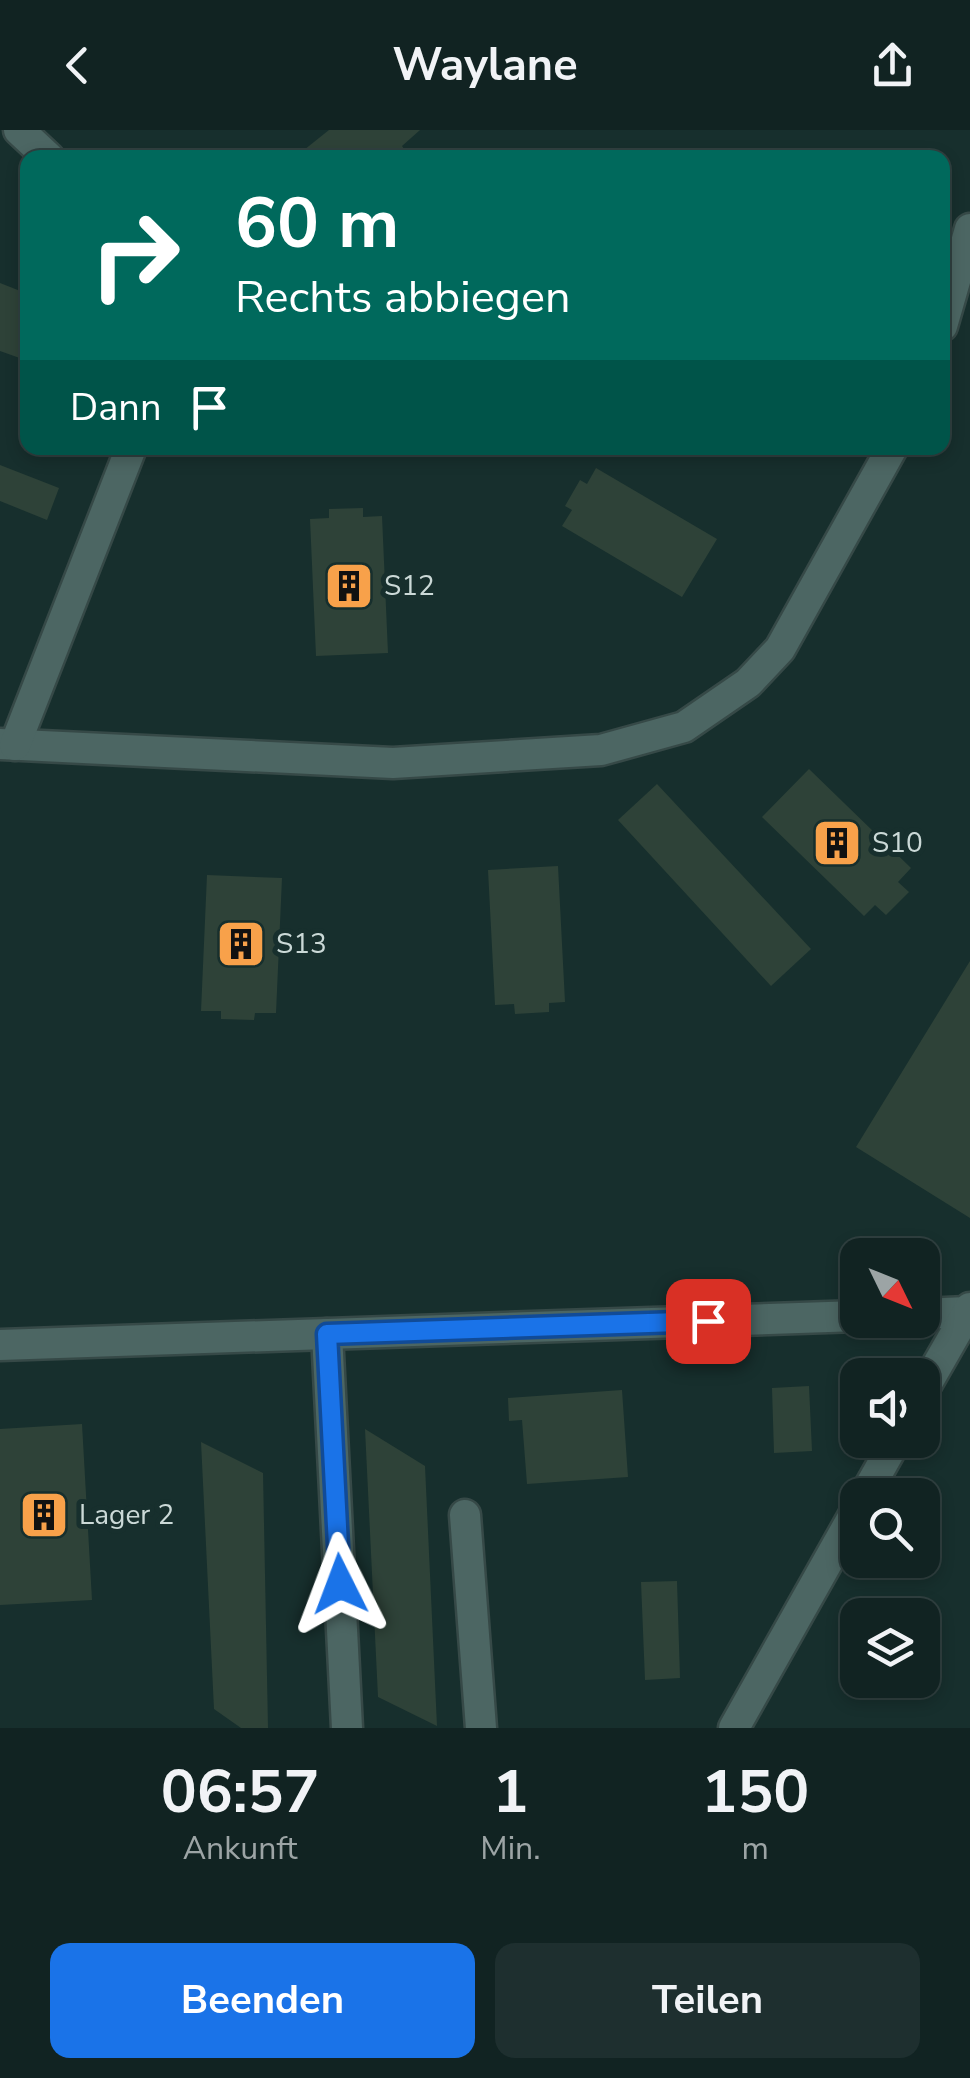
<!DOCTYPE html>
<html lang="de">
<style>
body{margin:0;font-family:"Nunito Sans",sans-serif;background:#1e2f2f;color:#f1f3f6;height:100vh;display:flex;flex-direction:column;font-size:38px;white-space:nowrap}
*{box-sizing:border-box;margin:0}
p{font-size:32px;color:#9ca4a5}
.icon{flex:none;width:55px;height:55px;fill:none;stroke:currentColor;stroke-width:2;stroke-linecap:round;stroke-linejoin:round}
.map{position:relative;height:1598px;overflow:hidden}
.side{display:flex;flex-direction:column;background:#112322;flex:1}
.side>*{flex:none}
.guide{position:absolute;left:20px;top:20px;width:930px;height:305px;border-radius:20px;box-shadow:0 5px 15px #0003,0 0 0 2px #304040;background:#00695c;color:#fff;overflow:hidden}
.needle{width:65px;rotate:133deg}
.buttons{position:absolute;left:840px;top:1108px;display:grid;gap:20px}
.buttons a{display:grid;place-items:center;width:100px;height:100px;border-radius:20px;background:#112322;box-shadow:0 5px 15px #0003,0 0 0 2px #304040;font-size:50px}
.pin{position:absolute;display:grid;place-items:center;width:85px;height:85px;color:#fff;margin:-42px;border-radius:20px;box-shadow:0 5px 15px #0006}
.me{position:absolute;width:110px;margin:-55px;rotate:357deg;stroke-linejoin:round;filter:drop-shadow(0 0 8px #0008)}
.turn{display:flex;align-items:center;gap:35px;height:210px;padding:0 50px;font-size:45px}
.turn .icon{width:130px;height:130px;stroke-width:2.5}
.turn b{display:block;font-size:70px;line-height:85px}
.then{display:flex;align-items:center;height:95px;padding:0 50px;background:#0003;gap:20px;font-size:38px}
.eta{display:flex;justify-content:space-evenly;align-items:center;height:170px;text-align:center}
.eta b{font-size:60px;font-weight:700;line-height:70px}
.primary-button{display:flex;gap:20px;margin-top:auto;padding:20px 50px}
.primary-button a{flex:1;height:115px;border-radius:20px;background:#1a73e8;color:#fff;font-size:40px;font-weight:700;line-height:115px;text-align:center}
.primary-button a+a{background:#1e2f2f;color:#f1f3f6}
header{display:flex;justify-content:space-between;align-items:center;height:130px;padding:0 50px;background:#112322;font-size:45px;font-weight:700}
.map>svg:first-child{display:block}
.building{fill:#2e4238}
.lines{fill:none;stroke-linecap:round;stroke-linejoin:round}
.minor-casing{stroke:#364947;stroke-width:35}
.minor{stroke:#4c6663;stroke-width:30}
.route-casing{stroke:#114b97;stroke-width:25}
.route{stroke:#1a73e8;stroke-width:18}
.labels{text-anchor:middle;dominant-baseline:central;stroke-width:10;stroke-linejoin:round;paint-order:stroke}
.poi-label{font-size:28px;fill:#cbd9d7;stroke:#172f2d;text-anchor:start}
</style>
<header><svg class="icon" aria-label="back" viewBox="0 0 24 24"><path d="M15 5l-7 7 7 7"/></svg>Waylane<svg class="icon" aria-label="share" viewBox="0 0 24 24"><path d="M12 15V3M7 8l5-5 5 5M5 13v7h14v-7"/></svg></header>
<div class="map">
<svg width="970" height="1598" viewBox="0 0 970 1598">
<rect width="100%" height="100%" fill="#172f2d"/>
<g class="building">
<path d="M329,0H420L402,16L410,28H294Z"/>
<path d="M0,153L28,164V231L0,221Z"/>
<path d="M0,335L59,358L47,390L0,371Z"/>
<path d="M596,338L717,409L682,467L562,396L572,380L565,376L580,350L587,354Z"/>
<path d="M363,378V387L382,386L388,523L316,526L310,389L329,388V379Z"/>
<path d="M809,639L911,738L898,752L909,762L886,785L875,775L864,786L762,687Z"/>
<path d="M657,654L811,819L771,856L618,690Z"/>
<path d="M558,736L565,872L549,873V882L515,884L514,874L495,875L488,740Z"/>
<path d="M207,745L282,748L276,883H255L254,890L221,889V881H201Z"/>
<path d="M970,831V1088L856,1017Z"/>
<path d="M809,1256L812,1321L774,1323L772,1258Z"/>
<path d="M622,1260L628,1347L527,1354L522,1290L509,1291L508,1268Z"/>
<path d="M82,1294L92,1470L0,1475V1299Z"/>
<path d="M365,1299L425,1336L437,1596L378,1567Z"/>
<path d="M201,1312L263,1343L268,1598H241L214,1579Z"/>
<path d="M677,1451L680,1548L645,1550L641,1452Z"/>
</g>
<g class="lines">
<g class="minor-casing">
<g id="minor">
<path d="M19,0L49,28"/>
<path d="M942,196L970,99"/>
<path d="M0,614L393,633L601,620L684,597L748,553L780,519L892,318"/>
<path d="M15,615L131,318"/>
<path d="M922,1184L967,1182"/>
<path d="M327,1204L347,1598"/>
<path d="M0,1215L858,1186"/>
<path d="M922,1262L970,1178"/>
<path d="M865,1365L896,1310"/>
<path d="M465,1385L481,1598"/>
<path d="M734,1598L858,1378"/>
</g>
</g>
<use href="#minor" class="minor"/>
</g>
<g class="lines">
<g class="route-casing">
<path id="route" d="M340,1454L327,1204L708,1191"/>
</g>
<use href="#route" class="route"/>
</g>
<defs>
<g id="building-square" transform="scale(2.5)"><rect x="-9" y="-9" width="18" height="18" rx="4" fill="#f8a14a" stroke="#172f2d"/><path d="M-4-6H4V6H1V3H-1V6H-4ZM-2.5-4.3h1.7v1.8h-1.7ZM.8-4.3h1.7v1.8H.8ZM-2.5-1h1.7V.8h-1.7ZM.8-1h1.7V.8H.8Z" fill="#111"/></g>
</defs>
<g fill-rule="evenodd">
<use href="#building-square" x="349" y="456"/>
<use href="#building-square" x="837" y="713"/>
<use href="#building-square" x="241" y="814"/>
<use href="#building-square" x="44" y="1385"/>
</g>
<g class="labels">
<g class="poi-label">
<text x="384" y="456">S12</text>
<text x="872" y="713">S10</text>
<text x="276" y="814">S13</text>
<text x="79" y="1385">Lager 2</text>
</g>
</g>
</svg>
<div class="buttons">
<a><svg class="needle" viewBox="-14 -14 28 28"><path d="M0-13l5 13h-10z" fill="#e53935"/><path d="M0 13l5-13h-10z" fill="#9ca4a5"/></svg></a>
<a><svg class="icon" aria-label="sound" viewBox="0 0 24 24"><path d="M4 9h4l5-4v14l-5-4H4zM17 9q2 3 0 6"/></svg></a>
<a><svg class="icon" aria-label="search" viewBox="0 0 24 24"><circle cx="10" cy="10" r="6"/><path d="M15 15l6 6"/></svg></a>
<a><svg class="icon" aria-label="layers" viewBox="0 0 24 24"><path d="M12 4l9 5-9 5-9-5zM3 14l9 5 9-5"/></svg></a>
</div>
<div class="pin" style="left:708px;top:1191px;background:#d93025"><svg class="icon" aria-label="arrive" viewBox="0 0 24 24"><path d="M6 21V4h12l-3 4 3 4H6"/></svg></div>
<svg class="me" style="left:340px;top:1454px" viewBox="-20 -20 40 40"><path d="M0-17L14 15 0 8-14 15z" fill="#1a73e8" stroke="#fff" stroke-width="4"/></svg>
<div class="guide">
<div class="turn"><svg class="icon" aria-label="right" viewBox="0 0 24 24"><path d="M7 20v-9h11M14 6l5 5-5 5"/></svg><div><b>60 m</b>Rechts abbiegen</div></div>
<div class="then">Dann<svg class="icon" aria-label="arrive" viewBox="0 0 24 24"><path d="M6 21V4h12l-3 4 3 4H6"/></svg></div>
</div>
</div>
<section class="side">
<div class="eta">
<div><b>06:57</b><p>Ankunft</p></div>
<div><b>1</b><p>Min.</p></div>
<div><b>150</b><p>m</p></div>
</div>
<div class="primary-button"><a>Beenden</a><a>Teilen</a></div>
</section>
